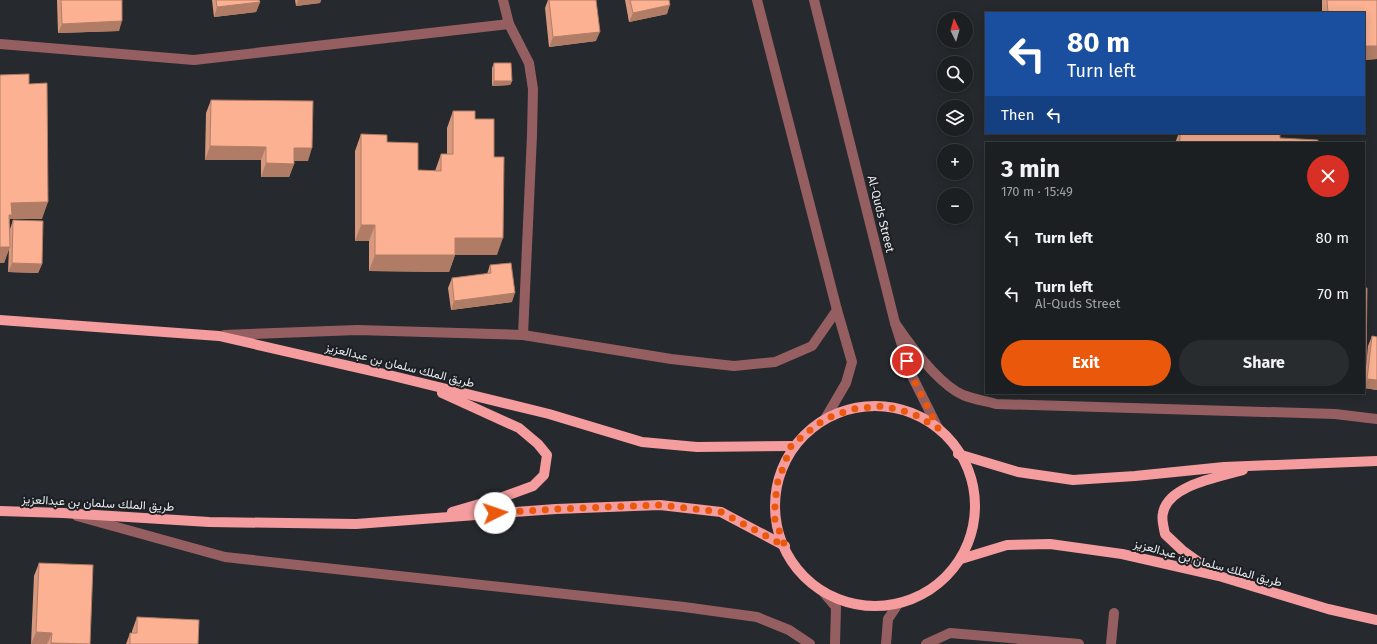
<!DOCTYPE html>
<meta charset="utf-8">
<style>
body{margin:0;font-family:"Fira Sans",Vazirmatn,sans-serif;background:#292c2f;color:#f1f3f6;height:100vh;display:flex;flex-direction:column;font-size:15px;white-space:nowrap}
*{box-sizing:border-box;margin:0}
p{font-size:13px;color:#a0a2a5}
.icon{flex:none;width:22px;height:22px;fill:none;stroke:currentColor;stroke-width:2;stroke-linecap:round;stroke-linejoin:round}
.map{position:relative;flex:1;overflow:hidden}
.sheet{position:absolute;left:985px;top:142px;width:380px;height:252px;display:flex;flex-direction:column;background:#1c1f22;border-radius:0px;box-shadow:0 2px 10px #0003,0 0 0 1px #3a3d40}
.sheet>*{flex:none}
.banner{position:absolute;left:985px;top:12px;width:380px;height:122px;border-radius:0px;box-shadow:0 2px 10px #0003,0 0 0 1px #3a3d40;background:#1a4fa0;color:#fff;overflow:hidden}
.needle{width:26px;rotate:355deg}
.tools{position:absolute;left:937px;top:12px;display:grid;gap:8px}
.tools a{display:grid;place-items:center;width:36px;height:36px;border-radius:50%;background:#1c1f22;box-shadow:0 2px 10px #0003,0 0 0 1px #3a3d40;font-size:20px}
.pin{position:absolute;display:grid;place-items:center;width:34px;height:34px;color:#fff;margin:-17px;border:2px solid #fff;border-radius:50%;box-shadow:0 1px 4px #0007}
.me{position:absolute;width:44px;margin:-22px;rotate:86deg;stroke-linejoin:round;filter:drop-shadow(0 0 3px #0008)}
.turn{display:flex;align-items:center;gap:14px;height:84px;padding:0 16px;font-size:18px}
.turn .icon{width:52px;height:52px;stroke-width:2.5}
.turn b{display:block;font-size:28px;line-height:34px}
.then{display:flex;align-items:center;height:38px;padding:0 16px;background:#0003;gap:8px;font-size:15px}
.round{display:grid;place-items:center;flex:none;width:42px;height:42px;border-radius:21px;background:#292c2f}
.summary{display:flex;align-items:center;justify-content:space-between;height:68px;padding:0 16px}
h1{font-size:24px;font-weight:700;line-height:30px}
.primary-button{display:flex;gap:8px;margin-top:auto;padding:8px 16px}
.primary-button a{flex:1;height:46px;border-radius:24px;background:#ea580c;color:#fff;font-size:16px;font-weight:700;line-height:46px;text-align:center}
.primary-button a+a{background:#292c2f;color:#f1f3f6}
ul{padding:0;list-style:none}
li{display:flex;align-items:center;gap:12px;height:56px;padding:0 16px}
li div{flex:1}
li b{display:block;font-size:15px}
li em{font-style:normal}
.map>svg:first-child{display:block}
.lines{fill:none;stroke-linecap:round;stroke-linejoin:round}
.minor{stroke:#955f61;stroke-width:10}
.major{stroke:#f59c9f;stroke-width:10}
.wall{fill:#d8987e}
.shaded-wall{fill:#b07c66}
.building{fill:#fbb192;stroke:#b07c66}
.route{stroke:#ea580c;stroke-width:7;stroke-dasharray:0 12.6}
.labels{text-anchor:middle;dominant-baseline:central;stroke-width:4;stroke-linejoin:round;paint-order:stroke}
.street-label{font-size:12px;fill:#e8eaec;stroke:#1c1f23}
</style>
<div class="map">
<svg width="1377" height="644" viewBox="0 0 1377 644">
<rect width="100%" height="100%" fill="#26292d"/>
<g class="lines">
<g class="minor">
<path d="M503,0L509,24L529,63L533,89L532,135L523,335"/>
<path d="M757,0L837,310L852,362L846,383L825,419"/>
<path d="M814,0L895,323L911,374L938,428"/>
<path d="M0,44L194,60L509,24"/>
<path d="M895,323C910,345 938,384 963,395C973,399 985,401 996,404L1335,414L1377,419"/>
<path d="M224,335L357,330L523,335L671,359L734,366L775,362L812,346L837,310"/>
<path d="M77,516L225,557L684,607L757,617L789,630L810,644"/>
<path d="M824,593L836,607L835,644"/>
<path d="M886,644L888,619L898,604"/>
<path d="M926,644L950,633L1079,644"/>
<path d="M1111,644L1114,613"/>
</g>
<g class="major">
<path d="M0,320L219,336L389,375L549,414L642,442L697,447L791,446"/>
<path d="M442,393L519,428L538,444L547,455L544,475L533,486L500,498L452,512"/>
<circle cx="875" cy="506" r="100"/>
<path d="M958,454L1018,472L1073,480L1135,476L1224,467L1377,461"/>
<path d="M0,511L63,513L209,522L356,524L556,509L660,505L721,512L785,546"/>
<path d="M961,559L1007,545L1050,544L1122,554L1219,576L1328,609L1377,620"/>
<path d="M1214,573L1182,550L1165,534C1164,528 1161,519 1163,513C1168,485 1220,477 1243,470"/>
</g>
</g>
<g class="wall">
<path d="M57,0H122L119,31L58,33Z"/>
<path d="M212,0H259L260,2L256,12L214,17Z"/>
<path d="M295,0H321L320,3L296,6Z"/>
<path d="M548,0H596V41L549,47L545,8Z"/>
<path d="M625,0H669L667,14L629,22Z"/>
<path d="M1322,0H1377V59L1364,60V13H1322Z"/>
<path d="M494,63L512,81L510,85L492,86V68Z"/>
<path d="M0,75L29,84L42,219H10L9,222L10,229L13,220L42,264L38,273L8,272L9,248L4,263H0Z"/>
<path d="M211,100L308,161H294V164L289,177H261V160H205L206,113Z"/>
<path d="M453,111L475,119L494,157L497,255H455L449,272L369,271V241H355V151L361,134L387,142L418,170L435,171L441,154H447V128Z"/>
<path d="M1179,133H1280V138L1318,143H1175Z"/>
<path d="M490,265L512,302L451,310L448,288L452,278L487,274Z"/>
<path d="M1372,336L1377,337V390L1364,388L1368,346Z"/>
<path d="M39,563L90,644H31L34,576Z"/>
<path d="M137,617L198,644H126L130,633H132V631Z"/>
</g>
<g class="shaded-wall">
<path d="M298,0H321L320,3L296,6Z"/>
<path d="M260,2L256,12L214,17L217,7Z"/>
<path d="M670,5L667,14L629,22L633,13Z"/>
<path d="M122,21L119,31L58,33L62,24Z"/>
<path d="M600,32L596,41L549,47L553,37Z"/>
<path d="M1364,46H1377V59L1364,60Z"/>
<path d="M494,81H512L510,85L492,86Z"/>
<path d="M210,146L266,147L261,160H205Z"/>
<path d="M294,148H312L308,161H289Z"/>
<path d="M266,163L294,164L289,177H261Z"/>
<path d="M48,202L42,219H10L6,232L11,203Z"/>
<path d="M361,225H375L369,241H355Z"/>
<path d="M455,238H503L497,255H449Z"/>
<path d="M0,247H10L4,263H0Z"/>
<path d="M375,255H455L449,272L369,271Z"/>
<path d="M12,263L42,264L38,273L8,272Z"/>
<path d="M515,293L512,302L451,310L454,301Z"/>
<path d="M1364,364H1366L1364,370Z"/>
<path d="M1367,379L1377,380V390L1364,388Z"/>
<path d="M36,632L52,633L47,644H31Z"/>
<path d="M51,643L83,644H51Z"/>
</g>
<g class="building">
<path d="M61,0H122V21L62,24Z"/>
<path d="M216,0H259L260,2L217,7Z"/>
<path d="M549,0H596L600,32L553,37Z"/>
<path d="M630,0H669L670,5L633,13Z"/>
<path d="M1327,0H1377V46H1364V13H1328Z"/>
<path d="M494,63H511L512,81H494Z"/>
<path d="M29,74V84L47,83L48,202L11,203L12,215H9L10,247H0V75Z"/>
<path d="M211,100L313,101L312,148H294V164L266,163V147L210,146Z"/>
<path d="M453,111H475V119H494V157H504L503,238H455V255H375V225H361V134L387,135V142L418,143V170L441,171V154H453Z"/>
<path d="M1180,133H1280V138L1318,140V143H1180Z"/>
<path d="M13,220L43,221L42,264L12,263Z"/>
<path d="M511,263L515,293L454,301L452,278L491,273L490,265Z"/>
<path d="M1364,288H1367L1366,364H1364Z"/>
<path d="M1372,336L1377,337V380L1367,379Z"/>
<path d="M39,563L93,565L90,644L51,643L52,633L36,632Z"/>
<path d="M137,617L199,620L198,644H130V633H137Z"/>
</g>
<g class="lines">
<path class="route" d="M495,513L556,509L660,505L721,512L785,546L774,517L777,484L791,446L805,434L825,419L852,409L883,406L912,413L938,428L911,374L907,361"/>
</g>
<g class="labels">
<g class="street-label">
<text transform="translate(881 214) rotate(76)">Al-Quds Street</text>
<text transform="translate(400 365) rotate(14)">طريق الملك سلمان بن عبدالعزيز</text>
<text transform="translate(98 503) rotate(3)">طريق الملك سلمان بن عبدالعزيز</text>
<text transform="translate(1208 563) rotate(15)">طريق الملك سلمان بن عبدالعزيز</text>
</g>
</g>
</svg>
<div class="tools">
<a><svg class="needle" viewBox="-14 -14 28 28"><path d="M0-13l5 13h-10z" fill="#e53935"/><path d="M0 13l5-13h-10z" fill="#a0a2a5"/></svg></a>
<a><svg class="icon" aria-label="search" viewBox="0 0 24 24"><circle cx="10" cy="10" r="6"/><path d="M15 15l6 6"/></svg></a>
<a><svg class="icon" aria-label="layers" viewBox="0 0 24 24"><path d="M12 4l9 5-9 5-9-5zM3 14l9 5 9-5"/></svg></a>
<a>+</a>
<a>−</a>
</div>
<div class="pin" style="left:907px;top:361px;background:#d93025"><svg class="icon" aria-label="arrive" viewBox="0 0 24 24"><path d="M6 21V4h12l-3 4 3 4H6"/></svg></div>
<svg class="me" style="left:495px;top:513px" viewBox="-20 -20 40 40"><circle r="19" fill="#fff"/><path d="M0-13L10 11 0 6-10 11z" fill="#ea580c"/></svg>
<div class="banner">
<div class="turn"><svg class="icon" aria-label="left" viewBox="0 0 24 24"><path d="M17 20v-9H6M10 6l-5 5 5 5"/></svg><div><b>80 m</b>Turn left</div></div>
<div class="then">Then<svg class="icon" aria-label="left" viewBox="0 0 24 24"><path d="M17 20v-9H6M10 6l-5 5 5 5"/></svg></div>
</div>
<section class="sheet">
<div class="summary"><div><h1>3 min</h1><p>170 m · 15:49</p></div><a class="round" style="background:#d93025;color:#fff"><svg class="icon" aria-label="close" viewBox="0 0 24 24"><path d="M6 6l12 12M18 6L6 18"/></svg></a></div>
<ul>
<li><svg class="icon" aria-label="left" viewBox="0 0 24 24"><path d="M17 20v-9H6M10 6l-5 5 5 5"/></svg><div><b>Turn left</b></div><em>80 m</em></li>
<li><svg class="icon" aria-label="left" viewBox="0 0 24 24"><path d="M17 20v-9H6M10 6l-5 5 5 5"/></svg><div><b>Turn left</b><p>Al-Quds Street</p></div><em>70 m</em></li>
</ul>
<div class="primary-button"><a>Exit</a><a>Share</a></div>
</section>
</div>
